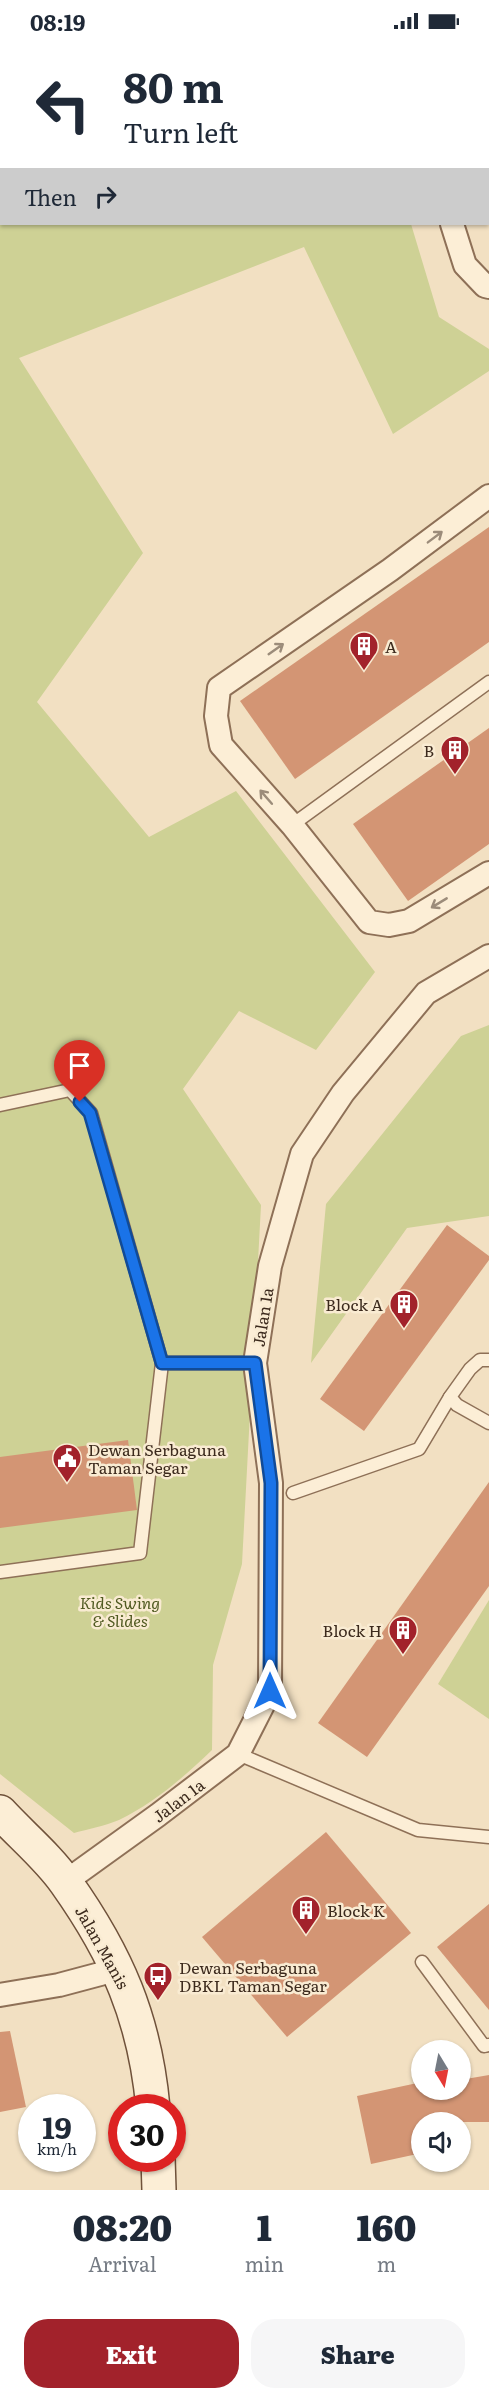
<!DOCTYPE html>
<style>
body{margin:0;font-family:Literata,serif;background:#f6f6f7;color:#1f2937;height:100vh;display:flex;flex-direction:column;font-size:22px;white-space:nowrap}
*{box-sizing:border-box;margin:0}
p{font-size:20px;color:#747a83}
.icon{flex:none;width:33px;height:33px;fill:none;stroke:currentColor;stroke-width:2;stroke-linecap:round;stroke-linejoin:round}
.map{position:relative;height:2148px;overflow:hidden}
.details{display:flex;flex-direction:column;background:#fff;flex:1}
.details>*{flex:none}
.top-card{position:absolute;left:0px;top:0px;width:489px;height:183px;box-shadow:0 2px 4px #0004;background:#fff;color:#1f2937;overflow:hidden}
.needle{width:39px;rotate:170deg}
.buttons{position:absolute;left:411px;top:1998px;display:grid;gap:12px}
.buttons a{display:grid;place-items:center;width:60px;height:60px;border-radius:50%;background:#fff;box-shadow:0 2px 4px #0004;font-size:30px}
.speed{position:absolute;left:18px;top:2052px;display:flex;gap:12px;font-size:30px;font-weight:700;text-align:center}
.speed>*{display:grid;place-content:center;width:78px;height:78px;border-radius:50%;background:#fff;box-shadow:0 2px 4px #0004;line-height:1}
.speed small{font-size:15px;font-weight:400}
.speed .limit{border:9px solid #d22;background:#fff;color:#111}
.pin{position:absolute;display:grid;place-items:center;width:51px;height:51px;color:#fff;margin:-62px -26px;border-radius:50% 50% 50% 0;rotate:-45deg;box-shadow:0 0 6px #0007}
.pin .icon{rotate:45deg}
.me{position:absolute;width:66px;margin:-33px;rotate:0deg;stroke-linejoin:round;filter:drop-shadow(0 0 4px #0008)}
.turn{display:flex;align-items:center;gap:21px;height:126px;padding:0 24px;font-size:27px}
.turn .icon{width:78px;height:78px;stroke-width:2.5}
.turn b{display:block;font-size:42px;line-height:51px}
.then{display:flex;align-items:center;height:57px;padding:0 24px;background:#0003;gap:12px;font-size:22px}
.eta{display:flex;justify-content:space-evenly;align-items:center;height:102px;text-align:center}
.eta b{font-size:36px;font-weight:800;line-height:42px}
.action{display:flex;gap:12px;margin-top:auto;padding:12px 24px}
.action a{flex:1;height:69px;border-radius:24px;background:#a2222b;color:#fff;font-size:24px;font-weight:800;line-height:69px;text-align:center}
.action a+a{background:#f6f6f7;color:#1f2937}
.status{display:flex;justify-content:space-between;align-items:center;height:42px;padding:0 30px;background:#fff;direction:ltr}
.status svg{height:16px;fill:currentColor}
.map>svg:first-child{display:block}
.green{fill:#ced195}
.building{fill:#d39574}
.lines{fill:none;stroke-linecap:round;stroke-linejoin:round}
.lane-casing{stroke:#8e7057;stroke-width:15}
.street-casing{stroke:#8e7057;stroke-width:26}
.secondary-casing{stroke:#6f513a;stroke-width:36}
.lane{stroke:#fceed6;stroke-width:12}
.street{stroke:#fceed6;stroke-width:22}
.secondary{stroke:#fceed6;stroke-width:33}
.oneway{stroke:#9c8c7a}
.route-casing{stroke:#114b97;stroke-width:15}
.route{stroke:#1a73e8;stroke-width:10}
.labels{text-anchor:middle;dominant-baseline:central;stroke-width:5;stroke-linejoin:round;paint-order:stroke}
.poi-label{font-size:16px;fill:#3c2a1d;stroke:#f9ebd2;text-anchor:start}
.street-label{font-size:16px;fill:#3c2a1d;stroke:#f9ebd2}
.park-label{font-size:16px;font-style:italic;fill:#505a21;stroke:#f9ebd2}
</style>
<div class="status"><b>08:19</b><svg viewBox="0 0 49 12"><path d="M0 12V9h3v3zM5 12V6h3v6zM10 12V3h3v9zM15 12V0h3v12zM26 1h20v11H26zM47 4h2v5h-2z"/></svg></div>
<div class="map">
<svg width="489" height="2148" viewBox="0 0 489 2148">
<rect width="100%" height="100%" fill="#f2e0c2"/>
<g class="green">
<path d="M0,0H355L2,2V182H411L439,275L489,307V329L393,392L304,205L19,316L143,511L37,660L149,795L236,749L375,930L316,1008L239,969L183,1047L261,1163L242,1522L213,1623L212,1708C184,1735 154,1761 119,1778C105,1784 88,1787 74,1791L0,1732Z"/>
<path d="M489,983V1174L407,1186L311,1321L326,1162L461,994Z"/>
<path d="M489,1558V1677L438,1642Z"/>
</g>
<g class="building">
<path d="M489,485V600L295,737L240,659Z"/>
<path d="M489,686V802L408,859L353,782Z"/>
<path d="M447,1183L489,1214V1218L364,1389L320,1357Z"/>
<path d="M128,1398L137,1468L0,1486V1415Z"/>
<path d="M489,1440V1544L367,1715L318,1681Z"/>
<path d="M326,1790L411,1891L287,1995L202,1895Z"/>
<path d="M489,1862V1968L437,1905Z"/>
<path d="M10,1989L26,2065L0,2070V1990Z"/>
<path d="M489,2033V2080H422V2111L371,2122L357,2054L422,2040V2048H460V2038Z"/>
</g>
<g class="lines">
<g class="lane-casing">
<g id="lane">
<path d="M292,783L489,640"/>
<path d="M0,1063L70,1048L91,1071L162,1321"/>
<path d="M489,1318H480L470,1327L450,1355L457,1363L489,1381"/>
<path d="M293,1451L419,1407L450,1355"/>
<path d="M0,1530L140,1511L162,1321H255"/>
<path d="M238,1712L418,1788L489,1795"/>
<path d="M422,1920L484,2004L489,2003"/>
</g>
</g>
<g class="street-casing">
<g id="street">
<path d="M390,0L391,2"/>
<path d="M460,2L464,0"/>
<path d="M452,182L465,223L485,244L489,245"/>
<path d="M489,454L390,528L219,646L216,674L221,703L292,783L369,880L389,883L409,879L489,831"/>
<path d="M65,1840L158,1773L238,1712L270,1649L271,1441L255,1321L270,1224L302,1112L343,1051L426,951L489,914"/>
<path d="M0,1953L59,1943L119,1927"/>
</g>
</g>
<g class="secondary-casing">
<g id="secondary">
<path d="M0,1770C21,1793 49,1816 66,1841C117,1913 145,1977 153,2066"/>
<path d="M158,2116L159,2148"/>
</g>
</g>
<use href="#lane" class="lane"/>
<use href="#street" class="street"/>
<use href="#secondary" class="secondary"/>
</g>
<defs><path id="oneway-shaft" d="M-6 0H5M1.5-3L5.5 0L1.5 3" fill="none" stroke-width="1.6" stroke-linecap="round" stroke-linejoin="round" transform="scale(1.5)"/></defs>
<g class="oneway">
<use href="#oneway-shaft" transform="translate(435 495) rotate(-37)"/>
<use href="#oneway-shaft" transform="translate(276 607) rotate(-35)"/>
<use href="#oneway-shaft" transform="translate(266 755) rotate(-131)"/>
<use href="#oneway-shaft" transform="translate(439 861) rotate(149)"/>
</g>
<g class="lines">
<g class="route-casing">
<path id="route" d="M80,1060L90,1071L162,1321H255L271,1441L270,1649"/>
</g>
<use href="#route" class="route"/>
</g>
<defs>
<g id="building-pin" transform="scale(1.5)"><path d="M0 17L-7.5 6A9.5 9.5 0 1 1 7.5 6Z" fill="#a2222b" stroke="#f9ebd2"/><path d="M-4-6H4V6H1V3H-1V6H-4ZM-2.5-4.3h1.7v1.8h-1.7ZM.8-4.3h1.7v1.8H.8ZM-2.5-1h1.7V.8h-1.7ZM.8-1h1.7V.8H.8Z" fill="#fff"/></g>
<g id="civic-pin" transform="scale(1.5)"><path d="M0 17L-7.5 6A9.5 9.5 0 1 1 7.5 6Z" fill="#a2222b" stroke="#f9ebd2"/><path d="M-.6-6.5H3V-4.5H.6V-3L4-1V1h2V6H-6V1h2V-1L-.6-3ZM-1.2 2.5V6h2.4V2.5Z" fill="#fff"/></g>
<g id="bus-pin" transform="scale(1.5)"><path d="M0 17L-7.5 6A9.5 9.5 0 1 1 7.5 6Z" fill="#a2222b" stroke="#f9ebd2"/><path d="M-5-6H5V4H4V6H2V4H-2V6H-4V4H-5ZM-3.5-4V0h7V-4ZM-3.5 1.2v1.5H-2V1.2ZM2 1.2v1.5H3.5V1.2Z" fill="#fff"/></g>
</defs>
<g fill-rule="evenodd">
<use href="#building-pin" x="364" y="604"/>
<use href="#building-pin" x="455" y="708"/>
<use href="#building-pin" x="404" y="1262"/>
<use href="#civic-pin" x="67" y="1416"/>
<use href="#building-pin" x="403" y="1588"/>
<use href="#building-pin" x="306" y="1868"/>
<use href="#bus-pin" x="158" y="1934"/>
</g>
<g class="labels">
<g class="poi-label">
<text x="385" y="604">A</text>
<text x="434" y="708" text-anchor="end">B</text>
<text x="383" y="1262" text-anchor="end">Block A</text>
<text x="88" y="1407">Dewan Serbaguna<tspan x="88" dy="18">Taman Segar</tspan></text>
<text x="382" y="1588" text-anchor="end">Block H</text>
<text x="327" y="1868">Block K</text>
<text x="179" y="1925">Dewan Serbaguna<tspan x="179" dy="18">DBKL Taman Segar</tspan></text>
</g>
<g class="street-label">
<text transform="translate(262 1275) rotate(-81)">Jalan 1a</text>
<text transform="translate(178 1758) rotate(-37)">Jalan 1a</text>
<text transform="translate(103 1905) rotate(61)">Jalan Manis</text>
</g>
<g class="park-label">
<text x="120" y="1560">Kids Swing<tspan x="120" dy="18">&amp; Slides</tspan></text>
</g>
</g>
</svg>
<div class="buttons">
<a><svg class="needle" viewBox="-14 -14 28 28"><path d="M0-13l5 13h-10z" fill="#e53935"/><path d="M0 13l5-13h-10z" fill="#747a83"/></svg></a>
<a><svg class="icon" aria-label="sound" viewBox="0 0 24 24"><path d="M4 9h4l5-4v14l-5-4H4zM17 9q2 3 0 6"/></svg></a>
</div>
<div class="speed"><div>19<small>km/h</small></div><div class="limit">30</div></div>
<div class="pin" style="left:80px;top:1060px;background:#d93025"><svg class="icon" aria-label="arrive" viewBox="0 0 24 24"><path d="M6 21V4h12l-3 4 3 4H6"/></svg></div>
<svg class="me" style="left:270px;top:1649px" viewBox="-20 -20 40 40"><path d="M0-17L14 15 0 8-14 15z" fill="#1a73e8" stroke="#fff" stroke-width="4"/></svg>
<div class="top-card">
<div class="turn"><svg class="icon" aria-label="left" viewBox="0 0 24 24"><path d="M17 20v-9H6M10 6l-5 5 5 5"/></svg><div><b>80 m</b>Turn left</div></div>
<div class="then">Then<svg class="icon" aria-label="right" viewBox="0 0 24 24"><path d="M7 20v-9h11M14 6l5 5-5 5"/></svg></div>
</div>
</div>
<section class="details">
<div class="eta">
<div><b>08:20</b><p>Arrival</p></div>
<div><b>1</b><p>min</p></div>
<div><b>160</b><p>m</p></div>
</div>
<div class="action"><a>Exit</a><a>Share</a></div>
</section>
